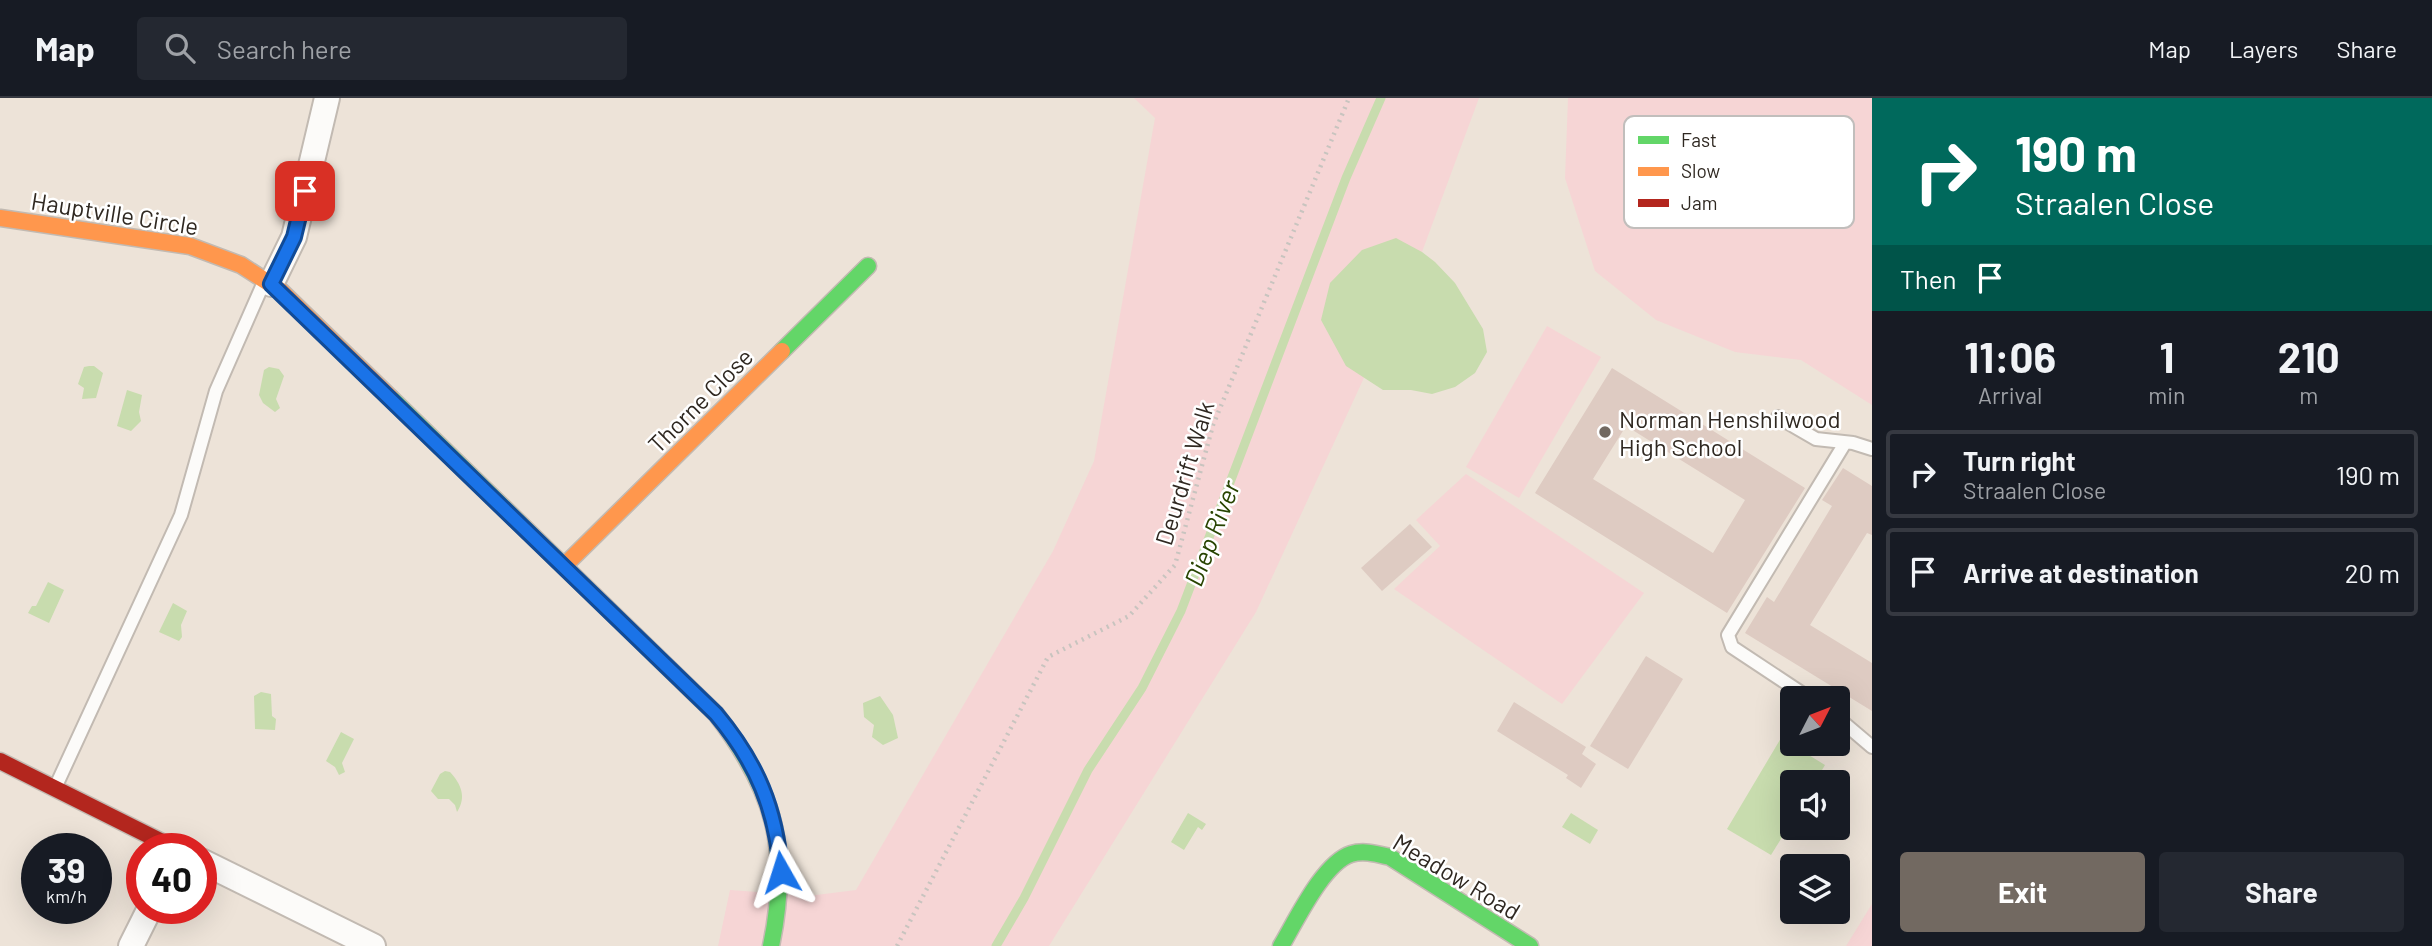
<!DOCTYPE html>
<style>
body{margin:0;font-family:Barlow,sans-serif;background:#242831;color:#f1f3f6;height:100vh;display:flex;flex-direction:column;font-size:26px;white-space:nowrap}
*{box-sizing:border-box;margin:0}
p{font-size:23px;color:#9ea1a6}
.icon{flex:none;width:38px;height:38px;fill:none;stroke:currentColor;stroke-width:2;stroke-linecap:round;stroke-linejoin:round}
.map{position:relative;flex:1;overflow:hidden}
.side{display:flex;flex-direction:column;background:#171b24;width:560px}
.side>*{flex:none}
.hud{background:#00695c;color:#fff;overflow:hidden}
.needle{width:46px;rotate:48deg}
.fabs{position:absolute;left:1780px;top:588px;display:grid;gap:14px}
.fabs a{display:grid;place-items:center;width:70px;height:70px;border-radius:7px;background:#171b24;box-shadow:0 7px 28px #0002;font-size:35px}
.speed{position:absolute;left:21px;top:735px;display:flex;gap:14px;font-size:35px;font-weight:700;text-align:center}
.speed>*{display:grid;place-content:center;width:91px;height:91px;border-radius:50%;background:#171b24;box-shadow:0 7px 28px #0002;line-height:1}
.speed small{font-size:18px;font-weight:400}
.speed .limit{border:10px solid #d22;background:#fff;color:#111}
.pin{position:absolute;display:grid;place-items:center;width:60px;height:60px;color:#fff;margin:-30px;border-radius:14px;box-shadow:0 4px 10px #0006}
.me{position:absolute;width:77px;margin:-38px;rotate:354deg;stroke-linejoin:round;filter:drop-shadow(0 0 5px #0008)}
.turn{display:flex;align-items:center;gap:24px;height:147px;padding:0 28px;font-size:32px}
.turn .icon{width:91px;height:91px;stroke-width:2.5}
.turn b{display:block;font-size:49px;line-height:60px}
.then{display:flex;align-items:center;height:66px;padding:0 28px;background:#0003;gap:14px;font-size:26px}
.eta{display:flex;justify-content:space-evenly;align-items:center;height:119px;text-align:center}
.eta b{font-size:42px;font-weight:700;line-height:49px}
.primary-button{display:flex;gap:14px;margin-top:auto;padding:14px 28px}
.primary-button a{flex:1;height:80px;border-radius:7px;background:#726961;color:#fff;font-size:28px;font-weight:700;line-height:80px;text-align:center}
.primary-button a+a{background:#242831;color:#f1f3f6}
ul{padding:0;list-style:none}
li{display:flex;align-items:center;gap:21px;height:88px;margin:0 14px 10px;padding:0 14px;border:4px solid #363941;border-radius:7px}
li div{flex:1}
li b{display:block;font-size:26px}
li em{font-style:normal}
header{display:flex;align-items:center;gap:42px;box-sizing:border-box;height:98px;padding:0 35px;background:#171b24;border-bottom:2px solid #363941}
header strong{font-size:33px}
nav{display:flex;gap:38px;margin-inline-start:auto;font-size:24px}
.search{width:490px;height:63px;background:#242831;display:flex;align-items:center;gap:18px;box-sizing:border-box;padding:0 24px;border-radius:7px;color:#9ea1a6;font-size:26px}
main{display:flex;flex:1;min-height:0}
.map>svg:first-child{display:block}
.green{fill:#f6d5d5}
.water{fill:#c8dcae}
.lines{fill:none;stroke-linecap:round;stroke-linejoin:round}
.stream{stroke:#c8dcae;stroke-width:9}
.building{fill:#decbc2;fill-rule:evenodd}
.lane-casing{stroke:#c2bab2;stroke-width:16}
.street-casing{stroke:#c2bab2;stroke-width:28}
.fast-casing{stroke:#c2bab2;stroke-width:19}
.slow-casing{stroke:#c2bab2;stroke-width:19}
.jam-casing{stroke:#c2bab2;stroke-width:19}
.path{stroke:#c8c4bf;stroke-width:4.5;stroke-dasharray:2 5;stroke-linecap:butt}
.lane{stroke:#fcfbf9;stroke-width:12}
.street{stroke:#fcfbf9;stroke-width:24}
.fast{stroke:#63d668;stroke-width:16}
.slow{stroke:#ff974d;stroke-width:16}
.jam{stroke:#b3261e;stroke-width:16}
.route-casing{stroke:#114b97;stroke-width:18}
.route{stroke:#1a73e8;stroke-width:12}
.poi-dot{fill:#726961;stroke:#fff;stroke-width:2.5}
.labels{text-anchor:middle;dominant-baseline:central;stroke-width:5;stroke-linejoin:round;paint-order:stroke}
.street-label{font-size:24px;fill:#2f2821;stroke:#fff}
.poi-label{font-size:24px;fill:#2f2821;stroke:#fff;text-anchor:start}
.water-label{font-size:26px;font-style:italic;fill:#284401;stroke:#fff}
.key{fill:#fff;stroke:#c1bebc;stroke-width:2}
.key-label{font-size:19px;fill:#2f2821}
</style>
<header>
<strong>Map</strong>
<div class="search"><svg class="icon" aria-label="search" viewBox="0 0 24 24"><circle cx="10" cy="10" r="6"/><path d="M15 15l6 6"/></svg>Search here</div>
<nav><a>Map</a><a>Layers</a><a>Share</a></nav>
</header>
<main>
<div class="map">
<svg width="1872" height="848" viewBox="0 0 1872 848">
<rect width="100%" height="100%" fill="#ede3d8"/>
<g class="green">
<path d="M1134,0H1479L1422,154L1256,514L1049,848H718L730,792L808,798L856,792L1053,453L1094,363L1155,20Z"/>
<path d="M1568,0H1872V307L1801,262L1735,254L1656,222L1595,173L1565,80Z"/>
<path d="M1547,228L1601,259L1519,400L1466,369Z"/>
<path d="M1466,376L1644,495L1562,606L1394,491L1440,448L1416,422Z"/>
<path d="M1872,806V848H1846Z"/>
</g>
<g class="water">
<path d="M1396,140L1422,154L1435,164L1455,185L1483,231L1487,254L1475,275L1455,289L1432,296L1411,292H1383L1346,268L1321,222L1330,185L1362,152Z"/>
<path d="M89,268H94L103,275L96,300L82,301L84,290L78,286L84,269Z"/>
<path d="M269,269L279,271L284,278L276,301L280,310L275,314L263,305L259,297L264,272Z"/>
<path d="M127,292L142,297L139,314L141,323L131,333L117,328Z"/>
<path d="M48,484L64,492L49,525L28,515L32,508H36Z"/>
<path d="M173,505L187,513L181,527L182,539L179,543L159,534Z"/>
<path d="M261,594L271,596L272,618L276,621L275,632L255,631L254,598Z"/>
<path d="M880,598L893,617L898,640L883,647L872,639L874,627L864,619L863,605Z"/>
<path d="M341,634L354,641L342,665L345,674L339,677L335,669L326,663Z"/>
<path d="M1781,640L1825,667L1815,684H1792V723L1771,757L1727,731Z"/>
<path d="M445,673L450,674C461,686 467,699 457,714L455,707L449,701H438L431,693L440,676Z"/>
<path d="M1188,715L1206,726L1202,732L1198,729L1184,752L1171,744Z"/>
<path d="M1571,715L1598,732L1590,746L1562,729Z"/>
</g>
<g class="lines">
<path class="stream" d="M996,848L1024,800L1088,672L1142,590L1181,513L1346,80L1381,0"/>
</g>
<g class="building">
<path d="M1612,270L1805,390L1727,515L1535,395ZM1626,328L1745,402L1713,455L1593,381Z"/>
<path d="M1843,370L1872,388V437L1867,435L1810,527L1872,565V613L1745,535L1767,499L1774,504L1832,408L1822,402Z"/>
<path d="M1410,426L1432,449L1382,493L1361,470Z"/>
<path d="M1646,558L1683,581L1628,671L1590,648Z"/>
<path d="M1514,604L1586,649L1582,656L1596,666L1581,690L1566,680L1568,677L1497,633Z"/>
</g>
<g class="lines">
<g class="lane-casing">
<g id="lane">
<path d="M1778,319L1816,341L1853,345L1872,351"/>
<path d="M1809,600L1732,549L1728,537L1845,345"/>
<path d="M1838,620L1872,649"/>
<path d="M55,690L181,417L216,293L264,184"/>
</g>
</g>
<g class="street-casing">
<g id="street">
<path d="M271,186L294,139L327,0"/>
<path d="M201,763L373,848"/>
<path d="M131,848L150,810"/>
</g>
</g>
<g class="fast-casing">
<g id="fast">
<path d="M782,253L868,168"/>
<path d="M391,300L716,616C775,693 791,752 771,848"/>
<path d="M1281,848C1296,823 1323,765 1351,756C1364,752 1377,756 1390,759L1530,848"/>
</g>
</g>
<g class="slow-casing">
<g id="slow">
<path d="M0,120L190,148L241,167L281,193L391,300"/>
<path d="M564,468L782,253"/>
</g>
</g>
<g class="jam-casing">
<path id="jam" d="M0,663L176,751"/>
</g>
<path class="path" d="M897,848L1048,559L1129,518L1175,467L1213,327L1349,0"/>
<use href="#lane" class="lane"/>
<use href="#street" class="street"/>
<use href="#fast" class="fast"/>
<use href="#slow" class="slow"/>
<use href="#jam" class="jam"/>
</g>
<g class="lines">
<g class="route-casing">
<path id="route" d="M305,93L294,139L271,186L716,616C757,665 776,711 781,774"/>
</g>
<use href="#route" class="route"/>
</g>
<circle class="poi-dot" cx="1605" cy="334" r="7"/>
<g class="labels">
<g class="street-label">
<text transform="translate(115 115) rotate(9)">Hauptville Circle</text>
<text transform="translate(700 302) rotate(-45)">Thorne Close</text>
<text transform="translate(1184 375) rotate(-73)">Deurdrift Walk</text>
<text transform="translate(1457 778) rotate(31)">Meadow Road</text>
</g>
<g class="poi-label">
<text x="1619" y="320">Norman Henshilwood<tspan x="1619" dy="28">High School</tspan></text>
</g>
<g class="water-label">
<text transform="translate(1211 435) rotate(-69)">Diep River</text>
</g>
</g>
<rect x="1624" y="18" width="230" height="112" rx="10" class="key"/>
<rect x="1638" y="38" width="31" height="8" fill="#63d668"/>
<rect x="1638" y="69" width="31" height="9" fill="#ff974d"/>
<rect x="1638" y="101" width="31" height="8" fill="#b3261e"/>
<g class="key-label">
<text x="1681" y="49">Fast</text>
<text x="1681" y="80">Slow</text>
<text x="1681" y="112">Jam</text>
</g>
</svg>
<div class="fabs">
<a><svg class="needle" viewBox="-14 -14 28 28"><path d="M0-13l5 13h-10z" fill="#e53935"/><path d="M0 13l5-13h-10z" fill="#9ea1a6"/></svg></a>
<a><svg class="icon" aria-label="sound" viewBox="0 0 24 24"><path d="M4 9h4l5-4v14l-5-4H4zM17 9q2 3 0 6"/></svg></a>
<a><svg class="icon" aria-label="layers" viewBox="0 0 24 24"><path d="M12 4l9 5-9 5-9-5zM3 14l9 5 9-5"/></svg></a>
</div>
<div class="speed"><div>39<small>km/h</small></div><div class="limit">40</div></div>
<div class="pin" style="left:305px;top:93px;background:#d93025"><svg class="icon" aria-label="arrive" viewBox="0 0 24 24"><path d="M6 21V4h12l-3 4 3 4H6"/></svg></div>
<svg class="me" style="left:781px;top:774px" viewBox="-20 -20 40 40"><path d="M0-17L14 15 0 8-14 15z" fill="#1a73e8" stroke="#fff" stroke-width="4"/></svg>
</div>
<section class="side">
<div class="hud">
<div class="turn"><svg class="icon" aria-label="right" viewBox="0 0 24 24"><path d="M7 20v-9h11M14 6l5 5-5 5"/></svg><div><b>190 m</b>Straalen Close</div></div>
<div class="then">Then<svg class="icon" aria-label="arrive" viewBox="0 0 24 24"><path d="M6 21V4h12l-3 4 3 4H6"/></svg></div>
</div>
<div class="eta">
<div><b>11:06</b><p>Arrival</p></div>
<div><b>1</b><p>min</p></div>
<div><b>210</b><p>m</p></div>
</div>
<ul>
<li><svg class="icon" aria-label="right" viewBox="0 0 24 24"><path d="M7 20v-9h11M14 6l5 5-5 5"/></svg><div><b>Turn right</b><p>Straalen Close</p></div><em>190 m</em></li>
<li><svg class="icon" aria-label="arrive" viewBox="0 0 24 24"><path d="M6 21V4h12l-3 4 3 4H6"/></svg><div><b>Arrive at destination</b></div><em>20 m</em></li>
</ul>
<div class="primary-button"><a>Exit</a><a>Share</a></div>
</section>
</main>
